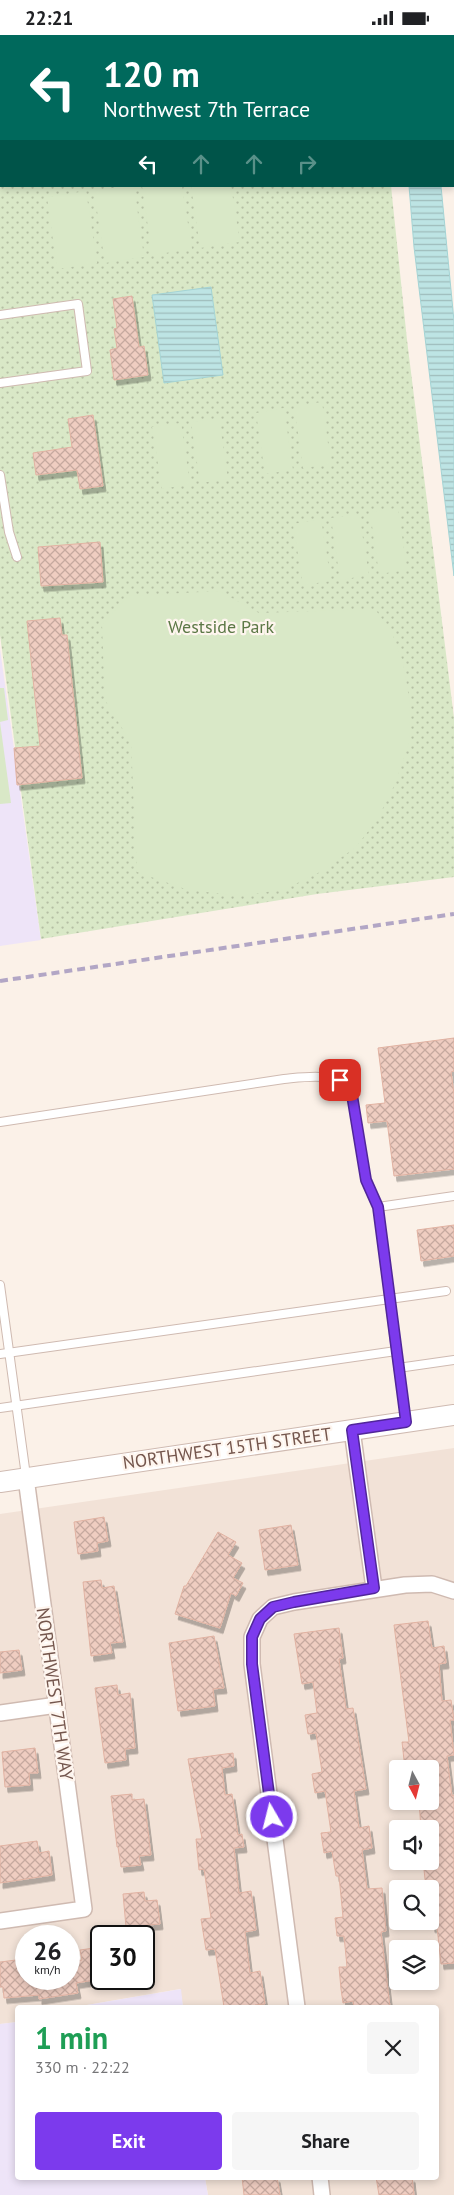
<!DOCTYPE html>
<meta charset="utf-8">
<style>
body{margin:0;font-family:"PT Sans",sans-serif;background:#f6f6f6;color:#202124;height:100vh;display:flex;flex-direction:column;font-size:19px;white-space:nowrap}
*{box-sizing:border-box;margin:0}
p{font-size:16px;color:#757577}
.icon{flex:none;width:28px;height:28px;fill:none;stroke:currentColor;stroke-width:2;stroke-linecap:round;stroke-linejoin:round}
.map{position:relative;flex:1;overflow:hidden}
.panel{position:absolute;left:15px;top:1970px;width:424px;height:175px;display:flex;flex-direction:column;background:#fff;border-radius:5px;box-shadow:0 2px 8px #0003}
.panel>*{flex:none}
.banner{position:absolute;left:0px;top:0px;width:455px;height:152px;box-shadow:0 2px 8px #0003;background:#00695c;color:#fff;overflow:hidden}
.needle{width:32px;rotate:173deg}
.fabs{position:absolute;left:389px;top:1725px;display:grid;gap:10px}
.fabs a{display:grid;place-items:center;width:50px;height:50px;border-radius:5px;background:#fff;box-shadow:0 2px 8px #0003;font-size:25px}
.speed{position:absolute;left:15px;top:1890px;display:flex;gap:10px;font-size:25px;font-weight:700;text-align:center}
.speed>*{display:grid;place-content:center;width:65px;height:65px;border-radius:50%;background:#fff;box-shadow:0 2px 8px #0003;line-height:1}
.speed small{font-size:12px;font-weight:400}
.speed .limit{border:2px solid #111;border-radius:8px;background:#fff;color:#111}
.pin{position:absolute;display:grid;place-items:center;width:42px;height:42px;color:#fff;margin:-21px;border-radius:10px;box-shadow:0 2px 8px #0006}
.me{position:absolute;width:55px;margin:-28px;rotate:352deg;stroke-linejoin:round;filter:drop-shadow(0 0 4px #0008)}
.turn{display:flex;align-items:center;gap:18px;height:105px;padding:0 20px;font-size:22px}
.turn .icon{width:65px;height:65px;stroke-width:2.5}
.turn b{display:block;font-size:35px;line-height:42px}
.lanes{display:flex;align-items:center;height:48px;padding:0 20px;background:#0003;justify-content:center;gap:25px;direction:ltr}
.lanes .off{opacity:.35}
.round{display:grid;place-items:center;flex:none;width:52px;height:52px;border-radius:5px;background:#f6f6f6}
.headline{display:flex;align-items:center;justify-content:space-between;height:85px;padding:0 20px}
h1{font-size:30px;font-weight:600;line-height:38px;color:#1e9e55}
.button{display:flex;gap:10px;margin-top:auto;padding:10px 20px}
.button a{flex:1;height:58px;border-radius:5px;background:#7c3aed;color:#fff;font-size:20px;font-weight:600;line-height:58px;text-align:center}
.button a+a{background:#f6f6f6;color:#202124}
.status{display:flex;justify-content:space-between;align-items:center;height:35px;padding:0 25px;background:#fff;direction:ltr}
.status svg{height:14px;fill:currentColor}
.map>svg:first-child{display:block}
.residential{fill:#f2e2d7;fill-rule:evenodd}
.education{fill:#eee4f8}
.green{fill:url(#green-dots)}
.pitch{fill:#d9e8c7}
.water{fill:url(#water-rules);stroke:#a4d4d5}
.building{fill:url(#building-cross-hatch);stroke:#e1b2a2;filter:url(#shadow)}
.lines{fill:none;stroke-linecap:round;stroke-linejoin:round}
.service-casing{stroke:#cfbab1;stroke-width:10}
.minor-casing{stroke:#cfbab1;stroke-width:18}
.tertiary-casing{stroke:#cfbab1;stroke-width:22}
.service{stroke:#fff;stroke-width:8}
.minor{stroke:#fff;stroke-width:15}
.tertiary{stroke:#fff;stroke-width:20}
.rail{stroke:#b2a6c5;stroke-width:4;stroke-dasharray:8 5;stroke-linecap:butt}
.route-casing{stroke:#51269a;stroke-width:12}
.route{stroke:#7c3aed;stroke-width:9}
.labels{text-anchor:middle;dominant-baseline:central;stroke-width:4.5;stroke-linejoin:round;paint-order:stroke}
.park-label{font-size:18px;fill:#5c7846;stroke:#fef5ee}
.street-label{font-size:18px;fill:#74564d;stroke:#fef5ee}
</style>
<div class="status"><b>22:21</b><svg viewBox="0 0 49 12"><path d="M0 12V9h3v3zM5 12V6h3v6zM10 12V3h3v9zM15 12V0h3v12zM26 1h20v11H26zM47 4h2v5h-2z"/></svg></div>
<div class="map">
<svg width="454" height="2160" viewBox="0 0 454 2160">
<defs>
<pattern id="green-dots" width="8" height="8" patternUnits="userSpaceOnUse" patternTransform="scale(1.25)"><rect width="8" height="8" fill="#d9e8c7"/><path d="M2 2h.1M6 6h.1" fill="none" stroke="#b5bfa4" stroke-width="1.8" stroke-linecap="round"/></pattern>
<pattern id="water-rules" width="6" height="5" patternUnits="userSpaceOnUse" patternTransform="scale(1.25)"><rect width="6" height="5" fill="#bde4e4"/><path d="M0 2.5h6" fill="none" stroke="#9ebcbb"/></pattern>
<pattern id="building-cross-hatch" width="8" height="8" patternUnits="userSpaceOnUse" patternTransform="scale(1.25)"><rect width="8" height="8" fill="#efcdc1"/><path d="M0 0l8 8M0 8l8-8" fill="none" stroke="#c6a99f"/></pattern>
<filter id="shadow"><feDropShadow dx="3" dy="5.5" stdDeviation="0" flood-color="#0004"/></filter>
</defs>
<rect width="100%" height="100%" fill="#fbf1e8"/>
<path class="residential" d="M454,1413V2160H208L205,2143L436,2142V1972H183L180,1954L75,1972H18L17,1987L0,1989V1479ZM398,1734H430V1766H398ZM398,1794H430V1826H398ZM398,1854H430V1886H398ZM26,1901H69V1944H26ZM101,1901H144V1944H101ZM398,1914H430V1946H398Z"/>
<g class="education">
<path d="M0,614L41,905L0,911Z"/>
<path d="M181,1954L183,1972H75Z"/>
<path d="M17,1987L18,2142L205,2143L208,2160H0V1989Z"/>
</g>
<path class="green" d="M0,0H378L1,1V151H391L407,305L454,683V842L317,859L41,904L0,600Z"/>
<g class="pitch">
<path d="M124,151H134L144,222L105,228L94,156Z"/>
<path d="M142,151H182L192,214L152,220Z"/>
<path d="M191,151H231L240,207L200,213Z"/>
<path d="M86,156L97,228L57,234L47,162Z"/>
<path d="M322,367L331,429L303,433L294,371Z"/>
<path d="M284,373L293,435L265,439L256,378Z"/>
<path d="M219,383L228,444L200,448L191,387Z"/>
<path d="M181,388L190,449L162,454L152,392Z"/>
<path d="M398,473L407,535L379,539L370,477Z"/>
<path d="M359,479L369,540L340,545L331,483Z"/>
<path d="M321,484L331,546L303,550L293,489Z"/>
<path d="M219,556L259,578L375,574L392,598L403,627L410,669L409,708L395,749L377,785L355,813L318,838L285,854L242,861L188,855L137,837L131,708L105,665L102,590L128,561Z"/>
<path d="M0,653H4L8,685L0,687L11,768L0,769Z"/>
</g>
<g class="water">
<path d="M409,151H441L454,286V541L414,212Z"/>
<path d="M211,252L223,340L164,348L152,260Z"/>
</g>
<g class="building">
<path d="M132,261L139,312L144,311L148,340L114,345L110,315L117,313L114,294L117,293L113,264Z"/>
<path d="M93,380L103,451L80,454L77,435L36,440L33,418L72,412L68,384Z"/>
<path d="M100,507L103,547L41,551L38,512Z"/>
<path d="M60,583L62,600H67L82,743L17,750L14,713L40,711L27,586Z"/>
<path d="M454,1003V1036L451,1037L454,1059V1134L394,1141L387,1086L368,1088L366,1070L385,1068L378,1013Z"/>
<path d="M454,1190V1221L421,1226L417,1195Z"/>
<path d="M104,1482L108,1506L97,1508L98,1516L78,1519L74,1487Z"/>
<path d="M291,1490L298,1530L265,1535L259,1495Z"/>
<path d="M218,1497L236,1507L228,1520L242,1528L233,1543L243,1548L236,1561L231,1558L220,1593L175,1579L184,1551H186Z"/>
<path d="M101,1545L102,1553L114,1551L123,1607L110,1608L112,1618L91,1621L83,1547Z"/>
<path d="M428,1586L432,1613L444,1611L446,1628L439,1629L442,1666L451,1665L454,1685H450L454,1720L447,1721L452,1761L454,1760V1928L441,1929L437,1892H432L430,1852L426,1853L423,1826H430V1794H421L419,1766H430V1734H405L402,1707H409L394,1590Z"/>
<path d="M339,1593L343,1623L339,1624L346,1674L353,1673L366,1754L354,1756L359,1793L369,1791L372,1813L362,1815L367,1854L382,1853L386,1896L381,1897L390,1972H354L353,1966L343,1968L341,1954L339,1932H347L344,1901H337L335,1883L343,1882L339,1841H336L332,1816L324,1818L321,1798L331,1797L325,1756L315,1758L312,1739L322,1737L316,1698L308,1699L305,1680L317,1678L313,1647L302,1649L294,1599Z"/>
<path d="M214,1601L224,1653L213,1654L215,1671L178,1676L169,1608Z"/>
<path d="M19,1615L22,1635L0,1638V1617Z"/>
<path d="M117,1650L118,1660L130,1658L135,1713L125,1714L126,1725L105,1728L95,1653Z"/>
<path d="M35,1713L38,1738H29L30,1750L5,1752L2,1717Z"/>
<path d="M233,1718L234,1731L222,1733L225,1760L232,1759L238,1800L242,1799L244,1812L234,1813L239,1858L251,1856L256,1895L245,1897L250,1938L260,1936L265,1969L255,1970V1972H224L215,1914L206,1915L201,1884L211,1883L204,1834L199,1835L196,1804H202L188,1724Z"/>
<path d="M132,1759V1765L144,1764L151,1820L139,1821L141,1830L121,1832L118,1812H117L111,1761Z"/>
<path d="M37,1806L39,1818L49,1816L52,1840L0,1848V1811Z"/>
<path d="M144,1857L145,1866L157,1865L160,1889L126,1892L123,1859Z"/>
<path d="M101,1912V1944L76,1948L78,1958L39,1964V1960L4,1963L3,1952H0V1927L24,1924L26,1944H69V1927L82,1925L80,1915Z"/>
<path d="M242,2142H277L280,2160H244Z"/>
<path d="M376,2142H412L414,2160H379Z"/>
</g>
<g class="lines">
<g class="service-casing">
<g id="service">
<path d="M306,0V1"/>
<path d="M358,1L359,0"/>
<path d="M0,280L78,269L87,336L0,348"/>
<path d="M0,440L9,497L17,522"/>
<path d="M0,1087L284,1044C306,1042 335,1037 351,1054L366,1145L378,1172"/>
<path d="M0,1250L26,1441"/>
<path d="M396,1316L378,1172L454,1161"/>
<path d="M0,1319L446,1256"/>
<path d="M398,1333L454,1325"/>
<path d="M0,1373L396,1316L406,1387"/>
</g>
</g>
<g class="minor-casing">
<g id="minor">
<path d="M352,1395L374,1553"/>
<path d="M0,1678L57,1670"/>
<path d="M0,1886L84,1874L26,1443"/>
<path d="M297,1972L252,1629V1602L260,1584L273,1572L294,1567L405,1550L432,1549L454,1556"/>
<path d="M320,2142L322,2160"/>
</g>
</g>
<g class="tertiary-casing">
<path id="tertiary" d="M0,1447L454,1380"/>
</g>
<use href="#service" class="service"/>
<use href="#minor" class="minor"/>
<use href="#tertiary" class="tertiary"/>
<path class="rail" d="M0,946L454,879"/>
</g>
<g class="lines">
<g class="route-casing">
<path id="route" d="M272,1782L252,1629V1602L260,1584L273,1572L294,1567L374,1553L352,1395L406,1387L378,1172L366,1145L351,1054L340,1045"/>
</g>
<use href="#route" class="route"/>
</g>
<g class="labels">
<g class="park-label">
<text x="221" y="591">Westside Park</text>
</g>
<g class="street-label">
<text transform="translate(227 1413) rotate(-8)">NORTHWEST 15TH STREET</text>
<text transform="translate(55 1659) rotate(82)">NORTHWEST 7TH WAY</text>
</g>
</g>
</svg>
<div class="fabs">
<a><svg class="needle" viewBox="-14 -14 28 28"><path d="M0-13l5 13h-10z" fill="#e53935"/><path d="M0 13l5-13h-10z" fill="#757577"/></svg></a>
<a><svg class="icon" aria-label="sound" viewBox="0 0 24 24"><path d="M4 9h4l5-4v14l-5-4H4zM17 9q2 3 0 6"/></svg></a>
<a><svg class="icon" aria-label="search" viewBox="0 0 24 24"><circle cx="10" cy="10" r="6"/><path d="M15 15l6 6"/></svg></a>
<a><svg class="icon" aria-label="layers" viewBox="0 0 24 24"><path d="M12 4l9 5-9 5-9-5zM3 14l9 5 9-5"/></svg></a>
</div>
<div class="speed"><div>26<small>km/h</small></div><div class="limit">30</div></div>
<div class="pin" style="left:340px;top:1045px;background:#d93025"><svg class="icon" aria-label="arrive" viewBox="0 0 24 24"><path d="M6 21V4h12l-3 4 3 4H6"/></svg></div>
<svg class="me" style="left:272px;top:1782px" viewBox="-20 -20 40 40"><circle r="17" fill="#7c3aed" stroke="#fff" stroke-width="3"/><path d="M0-11L8 9 0 5-8 9z" fill="#fff"/></svg>
<div class="banner">
<div class="turn"><svg class="icon" aria-label="left" viewBox="0 0 24 24"><path d="M17 20v-9H6M10 6l-5 5 5 5"/></svg><div><b>120 m</b>Northwest 7th Terrace</div></div>
<div class="lanes"><svg class="icon" aria-label="left" viewBox="0 0 24 24"><path d="M17 20v-9H6M10 6l-5 5 5 5"/></svg><svg class="icon off" aria-label="ahead" viewBox="0 0 24 24"><path d="M12 20V5M6 11l6-6 6 6"/></svg><svg class="icon off" aria-label="ahead" viewBox="0 0 24 24"><path d="M12 20V5M6 11l6-6 6 6"/></svg><svg class="icon off" aria-label="right" viewBox="0 0 24 24"><path d="M7 20v-9h11M14 6l5 5-5 5"/></svg></div>
</div>
<section class="panel">
<div class="headline"><div><h1>1 min</h1><p>330 m · 22:22</p></div><a class="round"><svg class="icon" aria-label="close" viewBox="0 0 24 24"><path d="M6 6l12 12M18 6L6 18"/></svg></a></div>
<div class="button"><a>Exit</a><a>Share</a></div>
</section>
</div>
